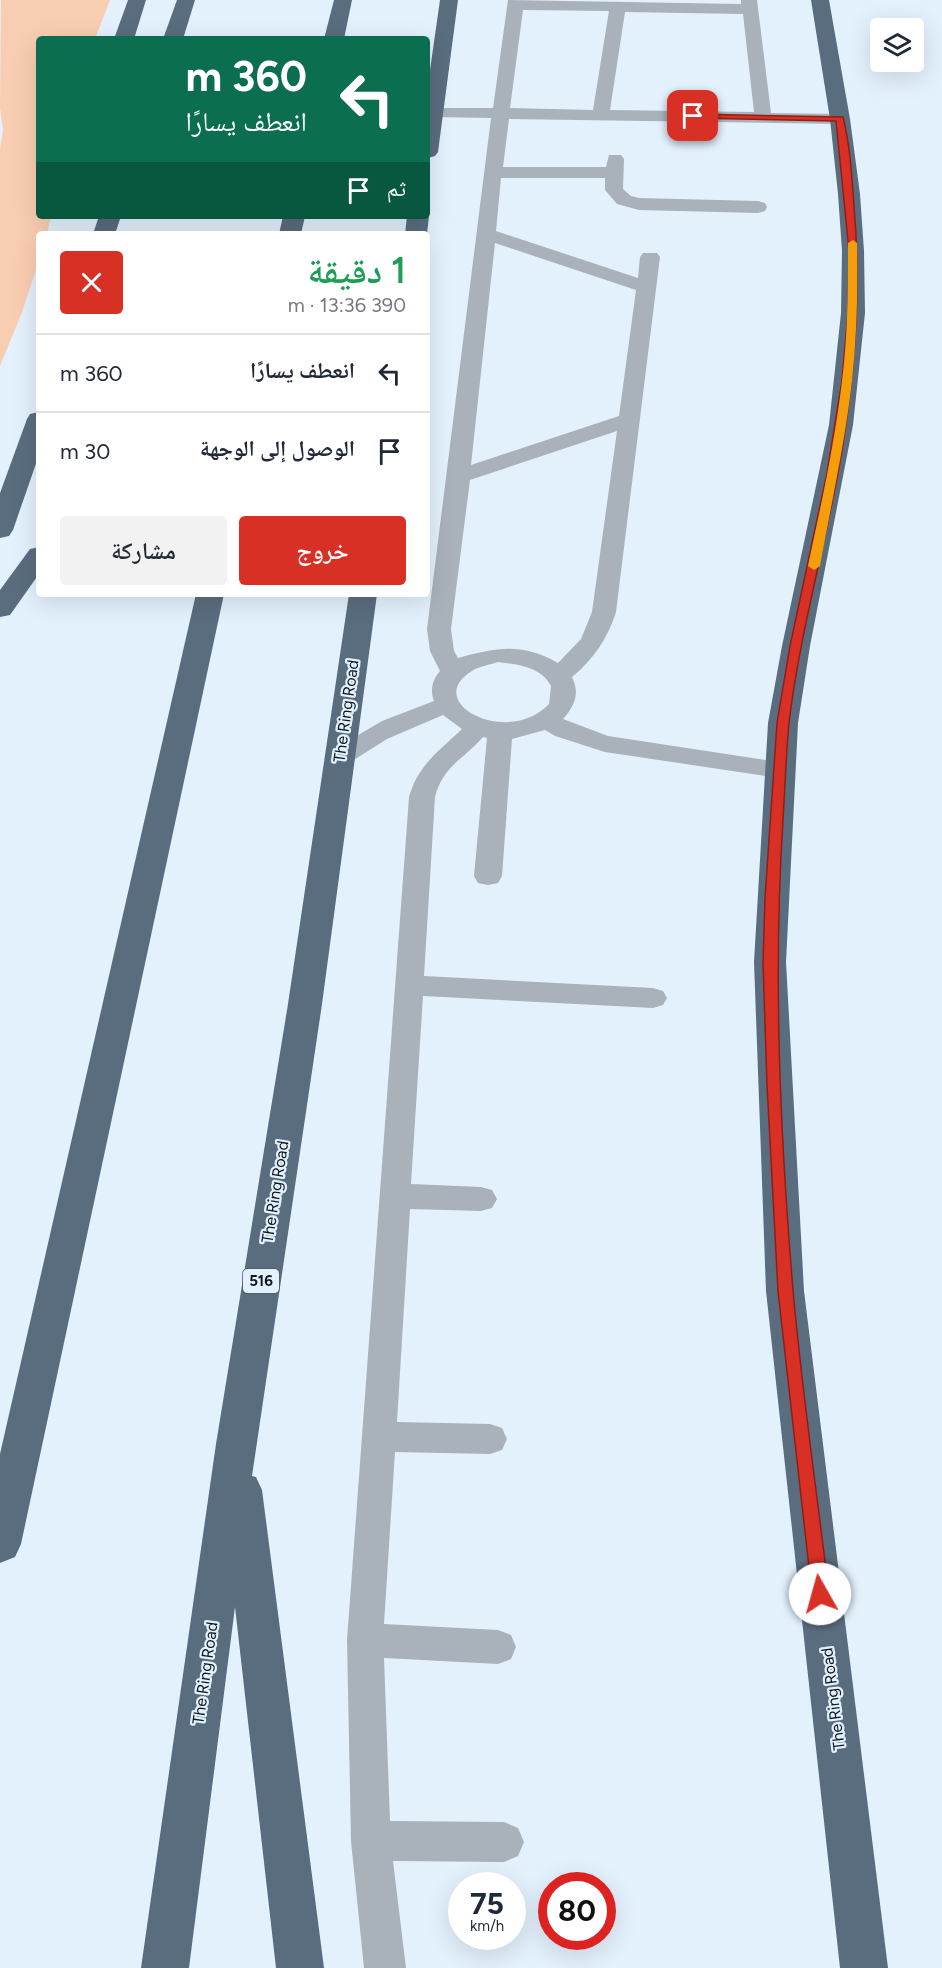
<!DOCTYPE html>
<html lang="ar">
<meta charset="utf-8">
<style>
body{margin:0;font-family:Figtree,"Noto Naskh Arabic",sans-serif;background:#f2f2f3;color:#1f2937;direction:rtl;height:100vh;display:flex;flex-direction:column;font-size:22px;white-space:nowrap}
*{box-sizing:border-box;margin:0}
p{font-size:20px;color:#747a83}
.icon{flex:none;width:33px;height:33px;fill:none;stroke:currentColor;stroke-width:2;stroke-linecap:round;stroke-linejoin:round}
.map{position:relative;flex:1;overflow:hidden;direction:ltr}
.side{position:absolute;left:36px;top:231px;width:394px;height:366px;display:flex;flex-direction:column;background:#fff;border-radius:6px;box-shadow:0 6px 24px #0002;direction:rtl}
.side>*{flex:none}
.top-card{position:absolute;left:36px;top:36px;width:394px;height:183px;border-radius:6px;box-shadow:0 6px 24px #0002;direction:rtl;background:#0b6e4f;color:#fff;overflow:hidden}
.tools{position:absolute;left:870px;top:18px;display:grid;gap:12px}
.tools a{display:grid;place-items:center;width:54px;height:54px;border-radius:6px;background:#fff;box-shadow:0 6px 24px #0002;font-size:30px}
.speed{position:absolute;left:448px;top:1872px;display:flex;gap:12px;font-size:30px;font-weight:700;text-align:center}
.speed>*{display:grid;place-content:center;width:78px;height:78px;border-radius:50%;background:#fff;box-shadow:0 6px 24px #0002;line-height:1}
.speed small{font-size:15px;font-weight:400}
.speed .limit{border:9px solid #d22;background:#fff;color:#111}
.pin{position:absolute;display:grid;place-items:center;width:51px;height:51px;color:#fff;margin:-26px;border-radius:12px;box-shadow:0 3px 9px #0006}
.me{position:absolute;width:66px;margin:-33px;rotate:353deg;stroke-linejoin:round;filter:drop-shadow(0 0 4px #0008)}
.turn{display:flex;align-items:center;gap:21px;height:126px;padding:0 24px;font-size:27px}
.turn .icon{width:78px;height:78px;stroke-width:2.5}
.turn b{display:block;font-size:42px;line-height:51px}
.then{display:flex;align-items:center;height:57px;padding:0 24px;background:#0003;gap:12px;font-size:22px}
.round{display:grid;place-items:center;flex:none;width:63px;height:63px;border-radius:6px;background:#f2f2f3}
.head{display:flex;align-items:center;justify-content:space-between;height:102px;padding:0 24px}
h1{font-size:36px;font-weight:600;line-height:45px;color:#1e9e55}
.cta{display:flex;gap:12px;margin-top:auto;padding:12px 24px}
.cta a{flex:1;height:69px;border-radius:6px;background:#d93025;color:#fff;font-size:24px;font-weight:600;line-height:69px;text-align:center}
.cta a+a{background:#f2f2f3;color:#1f2937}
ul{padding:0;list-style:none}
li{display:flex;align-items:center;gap:18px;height:78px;padding:0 24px;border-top:2px solid #e0e1e3}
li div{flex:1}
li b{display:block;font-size:22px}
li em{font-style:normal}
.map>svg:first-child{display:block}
.green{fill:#f9cdb2}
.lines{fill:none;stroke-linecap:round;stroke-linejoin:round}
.lane{fill:#a9b2bb;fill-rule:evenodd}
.highway{fill:#5a6d7f;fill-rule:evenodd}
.route{fill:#d93025;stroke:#8d1f18;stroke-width:1.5}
.slow{fill:#f59e0b}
.labels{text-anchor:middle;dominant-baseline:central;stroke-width:4.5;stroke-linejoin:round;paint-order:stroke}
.shield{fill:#e3f1fd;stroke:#4f5861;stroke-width:1.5}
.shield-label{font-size:15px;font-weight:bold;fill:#0f171e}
.street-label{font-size:16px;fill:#0f171e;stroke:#e3f1fd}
</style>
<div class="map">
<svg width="942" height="1968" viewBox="0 0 942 1968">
<rect width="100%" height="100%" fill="#e3f1fd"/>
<path class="green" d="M1,0H110L95,39H39V216H51L47,234H39V261L22,312L0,366V149L3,130L0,108Z"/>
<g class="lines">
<path class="lane" d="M508,0L741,4V0H757L771,113L840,114L846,115L849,119L846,123L840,124L509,119L503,167H606L609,155H621L624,159L623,189L631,196L639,198L758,201L765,203L767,207L765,211L758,213L639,210L617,204L605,190V178H501L496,231L638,278L640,257L643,253H657L660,257L616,612C608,638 593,660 572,677C580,693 575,706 563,719L608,736L779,762L788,764L792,770L788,776L779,778L605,752L555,736L545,730L512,739L502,876L498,883L488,885L478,883L474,876L487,738L483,737C464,759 443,766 435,797L424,976L653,988L663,991L667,998L663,1005L653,1008L423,996L411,1184L481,1187L492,1190L497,1199L492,1208L481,1211L410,1209L397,1422L490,1424L502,1428L507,1439L502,1450L490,1454L395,1452L384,1624L498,1630L511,1635L516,1647L511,1659L498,1664L384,1658L390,1821L504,1822L518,1828L524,1842L518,1856L504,1862L393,1861L406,1968H364L351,1841L347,1640L409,797C418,765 439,751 462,729L443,715L387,739L349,763L340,765L331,763L327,757L331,751L382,721L434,701C430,691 432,680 440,671L430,651L427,629L491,118L433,117L428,116V108H493ZM523,10L609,11L593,110L510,108ZM625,12L743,14L754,112L610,110ZM495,243L636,290L619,416L471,465ZM617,431L592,612L581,639L558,663C520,642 497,648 458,658L454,651L451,629L470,480ZM498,662C517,664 542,667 551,686L549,704C507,748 421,702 472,671C479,666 490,665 498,662Z"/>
<g class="highway">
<path d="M128,0H146L134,39H114Z"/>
<path d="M177,0H195L183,39H163Z"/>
<path d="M334,0H352L344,39H324Z"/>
<path d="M440,0H458L438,152L435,156L428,158V84Z"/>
<path d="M811,0H829L850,119L860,194L864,251L865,313L853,425L810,646L798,723L786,962L804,1291L888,1968H840L766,1291L754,962L768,723L782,646L829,425L841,313L842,251L838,194L830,119Z"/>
<path d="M428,214L429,216L427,234H405L407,216H428Z"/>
<path d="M99,216H121L115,234H93Z"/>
<path d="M283,216H305L301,234H279Z"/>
<path d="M39,412V455L13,530L9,536L0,538V493L27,419L30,414Z"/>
<path d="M39,547V574L10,615L0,617V590L30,549Z"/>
<path d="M196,594H224L21,1544L15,1557L0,1563V1454Z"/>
<path d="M349,594H377L322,1004L252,1476L256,1477L262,1490L324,1968H276L235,1607L189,1968H141L216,1444L288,1004Z"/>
</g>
</g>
<path class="route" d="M693,114L843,117C850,145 852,177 854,206C862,296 854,385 838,473C822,557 799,639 789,723C786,755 785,788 783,820C773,976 780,1134 793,1290C802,1392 817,1493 829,1594L827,1600L820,1602L814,1600L812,1594L778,1291L767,1085L763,962L765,898L777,723L790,646L827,473L842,380L848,313L849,251L836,121L691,118L689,116Z"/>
<path class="slow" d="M853,240L857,243C858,289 857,335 852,381C845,443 831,505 820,566L814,570L808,566C821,505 835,443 842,381C848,335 848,289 848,243Z"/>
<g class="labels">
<rect class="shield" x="243" y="1269" width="36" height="24" rx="4.5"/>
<g class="shield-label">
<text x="261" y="1281">516</text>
</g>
<g class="street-label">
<text transform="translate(346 711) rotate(-82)">The Ring Road</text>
<text transform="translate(275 1192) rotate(-81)">The Ring Road</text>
<text transform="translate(205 1673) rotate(-82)">The Ring Road</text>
<text transform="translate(833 1699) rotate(-97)">The Ring Road</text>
</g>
</g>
</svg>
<div class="tools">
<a><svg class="icon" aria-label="layers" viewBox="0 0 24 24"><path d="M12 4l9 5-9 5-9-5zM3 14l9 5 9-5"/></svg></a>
</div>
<div class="speed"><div>75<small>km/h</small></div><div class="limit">80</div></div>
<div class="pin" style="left:693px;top:116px;background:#d93025"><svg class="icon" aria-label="arrive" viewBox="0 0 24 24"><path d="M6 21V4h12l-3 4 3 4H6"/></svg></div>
<svg class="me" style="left:820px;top:1594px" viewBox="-20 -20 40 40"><circle r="19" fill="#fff"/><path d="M0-13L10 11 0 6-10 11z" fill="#d93025"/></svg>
<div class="top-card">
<div class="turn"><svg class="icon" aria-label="left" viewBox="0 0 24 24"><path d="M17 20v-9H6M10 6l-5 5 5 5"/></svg><div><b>360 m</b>انعطف يسارًا</div></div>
<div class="then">ثم<svg class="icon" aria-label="arrive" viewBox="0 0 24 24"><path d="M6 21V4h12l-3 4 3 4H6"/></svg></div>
</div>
<section class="side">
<div class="head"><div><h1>1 دقيقة</h1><p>390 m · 13:36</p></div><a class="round" style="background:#d93025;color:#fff"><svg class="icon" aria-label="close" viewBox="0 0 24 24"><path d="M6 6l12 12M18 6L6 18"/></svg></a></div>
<ul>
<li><svg class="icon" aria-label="left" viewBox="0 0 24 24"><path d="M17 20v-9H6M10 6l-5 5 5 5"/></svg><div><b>انعطف يسارًا</b></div><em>360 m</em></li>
<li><svg class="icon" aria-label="arrive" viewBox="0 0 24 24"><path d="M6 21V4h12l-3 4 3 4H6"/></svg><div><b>الوصول إلى الوجهة</b></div><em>30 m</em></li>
</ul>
<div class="cta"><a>خروج</a><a>مشاركة</a></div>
</section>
</div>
